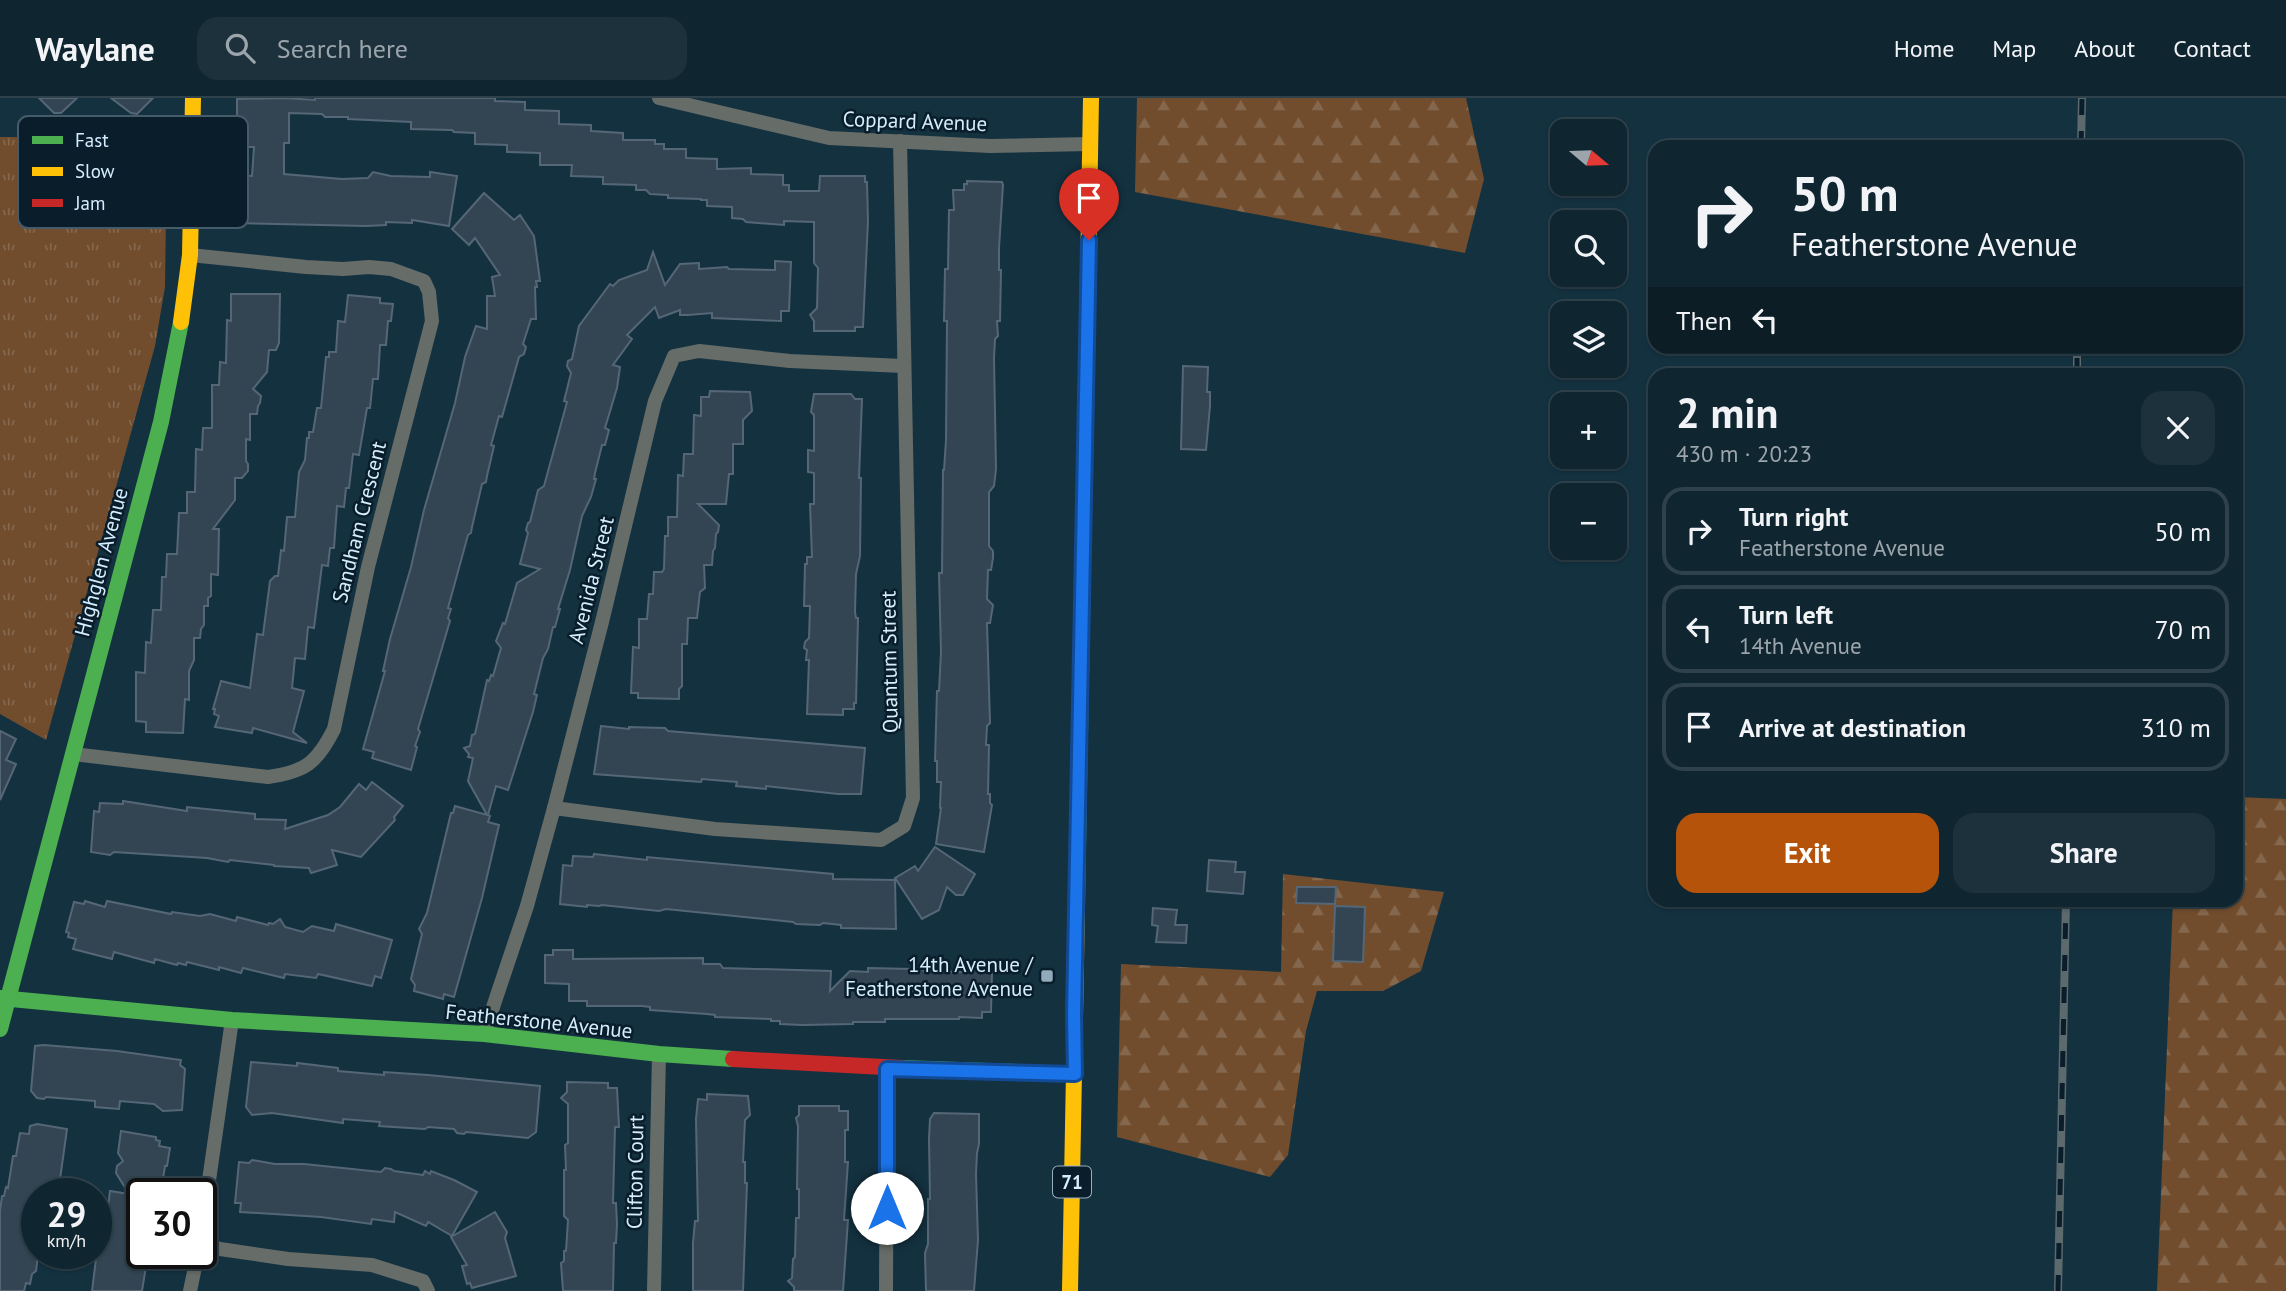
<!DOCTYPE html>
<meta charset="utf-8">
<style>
body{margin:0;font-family:"PT Sans",sans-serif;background:#1d313c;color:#f1f3f6;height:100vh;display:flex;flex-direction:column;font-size:26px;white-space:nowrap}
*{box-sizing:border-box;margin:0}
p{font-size:23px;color:#9ba5ab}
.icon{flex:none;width:38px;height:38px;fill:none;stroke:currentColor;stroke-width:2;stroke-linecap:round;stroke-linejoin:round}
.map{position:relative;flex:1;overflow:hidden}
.side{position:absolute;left:1648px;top:270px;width:595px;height:539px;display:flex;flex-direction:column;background:#0f2530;border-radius:21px;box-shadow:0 2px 5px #0004,0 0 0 2px #2f424c}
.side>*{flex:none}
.top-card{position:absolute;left:1648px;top:42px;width:595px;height:214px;border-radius:21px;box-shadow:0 2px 5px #0004,0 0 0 2px #2f424c;background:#0f2530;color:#f1f3f6;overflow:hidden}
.needle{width:46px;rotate:109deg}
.tools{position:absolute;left:1550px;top:21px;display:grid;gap:14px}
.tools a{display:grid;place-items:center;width:77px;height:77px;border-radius:14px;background:#0f2530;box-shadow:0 2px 5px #0004,0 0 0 2px #2f424c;font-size:35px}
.speed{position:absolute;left:21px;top:1080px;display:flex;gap:14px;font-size:35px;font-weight:700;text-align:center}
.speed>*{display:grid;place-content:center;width:91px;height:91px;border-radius:50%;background:#0f2530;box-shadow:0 2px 5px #0004,0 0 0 2px #2f424c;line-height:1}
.speed small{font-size:18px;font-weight:400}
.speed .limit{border:4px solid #111;border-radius:10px;background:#fff;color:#111}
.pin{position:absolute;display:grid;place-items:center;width:60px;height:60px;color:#fff;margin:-72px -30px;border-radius:50% 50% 50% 0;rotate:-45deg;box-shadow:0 0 7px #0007}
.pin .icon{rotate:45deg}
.me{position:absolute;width:77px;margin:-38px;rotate:0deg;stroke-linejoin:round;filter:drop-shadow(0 0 5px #0008)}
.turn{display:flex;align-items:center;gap:24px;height:147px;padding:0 28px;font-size:32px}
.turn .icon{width:91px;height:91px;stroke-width:2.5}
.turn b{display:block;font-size:49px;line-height:60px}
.then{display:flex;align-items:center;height:66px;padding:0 28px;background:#0003;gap:14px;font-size:26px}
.round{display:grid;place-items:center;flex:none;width:74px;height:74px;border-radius:21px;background:#1d313c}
.headline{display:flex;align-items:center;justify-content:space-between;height:119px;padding:0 28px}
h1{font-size:42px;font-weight:600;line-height:52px}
.button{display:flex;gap:14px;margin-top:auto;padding:14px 28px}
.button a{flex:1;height:80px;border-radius:21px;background:#b45309;color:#fff;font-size:28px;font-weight:600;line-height:80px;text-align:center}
.button a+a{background:#1d313c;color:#f1f3f6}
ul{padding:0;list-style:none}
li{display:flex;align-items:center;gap:21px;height:88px;margin:0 14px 10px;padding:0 14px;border:4px solid #2f424c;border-radius:21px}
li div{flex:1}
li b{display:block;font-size:26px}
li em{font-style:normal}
header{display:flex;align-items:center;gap:42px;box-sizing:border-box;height:98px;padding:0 35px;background:#0f2530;border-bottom:2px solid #2f424c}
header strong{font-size:33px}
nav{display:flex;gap:38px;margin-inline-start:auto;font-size:24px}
.search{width:490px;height:63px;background:#1d313c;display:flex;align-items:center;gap:18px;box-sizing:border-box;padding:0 24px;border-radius:21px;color:#9ba5ab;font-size:26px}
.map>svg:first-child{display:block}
.forest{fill:url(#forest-firs)}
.park{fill:url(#park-tufts)}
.building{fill:#334553;stroke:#556776;stroke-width:2}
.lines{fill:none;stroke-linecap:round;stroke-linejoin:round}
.street{stroke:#666c68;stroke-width:14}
.fast{stroke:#4caf50;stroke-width:16}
.slow{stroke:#ffc107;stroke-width:16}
.jam{stroke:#c62828;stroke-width:16}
.rail-casing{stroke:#5c696d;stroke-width:8}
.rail{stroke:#091d2a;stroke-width:5;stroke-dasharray:16;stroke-linecap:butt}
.route-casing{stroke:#114b97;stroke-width:18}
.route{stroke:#1a73e8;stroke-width:12}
.poi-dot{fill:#91abbc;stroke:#091d2a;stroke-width:2.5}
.labels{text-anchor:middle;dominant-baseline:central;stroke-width:5;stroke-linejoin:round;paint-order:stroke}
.shield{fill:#091d2a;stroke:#97afbf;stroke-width:2}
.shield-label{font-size:19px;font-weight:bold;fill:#d4edff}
.street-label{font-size:21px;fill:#d4edff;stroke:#091d2a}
.poi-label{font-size:21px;fill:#d4edff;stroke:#091d2a;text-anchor:end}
.key{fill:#091d2a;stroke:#465b6a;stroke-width:2}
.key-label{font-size:19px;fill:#d4edff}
</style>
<header>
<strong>Waylane</strong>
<div class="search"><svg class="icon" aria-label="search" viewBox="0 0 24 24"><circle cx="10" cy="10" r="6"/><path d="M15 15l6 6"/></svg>Search here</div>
<nav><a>Home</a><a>Map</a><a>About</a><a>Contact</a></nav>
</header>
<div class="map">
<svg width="2286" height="1193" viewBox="0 0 2286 1193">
<defs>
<pattern id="forest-firs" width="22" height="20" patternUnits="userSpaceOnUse" patternTransform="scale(1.75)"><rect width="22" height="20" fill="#714d2d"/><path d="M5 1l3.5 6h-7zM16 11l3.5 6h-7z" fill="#84674c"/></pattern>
<pattern id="park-tufts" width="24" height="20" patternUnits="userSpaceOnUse" patternTransform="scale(1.75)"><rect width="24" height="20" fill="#714d2d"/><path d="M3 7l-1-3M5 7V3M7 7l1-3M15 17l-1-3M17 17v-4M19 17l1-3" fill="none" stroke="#84674c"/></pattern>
</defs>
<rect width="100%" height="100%" fill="#143140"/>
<g class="forest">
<path d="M1137,0H1466L1484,81L1465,155L1135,94Z"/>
<path d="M2237,699L2286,701V1193H2157L2173,802H2236Z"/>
<path d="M1283,776L1444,794L1421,873L1383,893H1317L1306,933L1288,1057L1270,1079L1117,1039L1121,866L1281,874Z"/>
</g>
<path class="park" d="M0,39L167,40L165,189L155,248L46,642L0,616Z"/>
<g class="building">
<path d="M39,0H77L61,15H54Z"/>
<path d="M111,0H153L137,16L131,15Z"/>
<path d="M285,0L315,2V0H495V3L525,4V12L559,13V26L591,27V33L623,35V42H655V46H664V51H686V60L717,61V71L751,70V76L783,77V87H789V93H819L820,78H865V84H867L868,123L863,229H855V233H814V223L810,217L817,210L818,170L814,165V124L784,123V127L746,124L743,121L732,120V109L707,108V102H701V101L668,100V97L650,96L646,92H636V87L603,86V79L571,78L572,67H540V55L507,54V47L475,46V35L454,34L452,32L411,31V24L348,21V19H325L322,16L289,15V45H284V76L342,81L368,80L373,74L391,78L430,79V74L457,78L449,128L412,122V125L386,124V127L366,128L233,125V113H228L229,82L235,83L240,77L252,78L254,49H248V42H237V1Z"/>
<path d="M967,83L1002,84L1003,87L999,150V172H1001L1000,223H997L998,238L995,241L994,260L996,371L994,388L989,394V448L993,453V460L991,472H988L987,501L993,507L990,525H987L990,625L987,628L986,647H989L988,696H990V705L992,707L984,754L936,746L941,710H940L941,684H937V663H935L937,593H939L941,554L939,475H942L943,372H944L946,342L947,223H944L945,171H948L949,112H954L953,92H964V86H967Z"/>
<path d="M484,95L514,122L520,117L534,138L540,183H536L537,189H535L536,221H531L523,246L526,249L524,256L519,259L502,319L499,318L491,347L494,348L487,378L486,384L482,386L472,429L471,435L468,437L448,510L451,511L448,520L450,523L418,631L420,634L415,648L417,649L411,672L372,660L374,654L363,651L385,573H383L390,541L411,469L424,412L455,305L465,259L476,228L487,231V198H495L492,179L500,177L475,140L469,147L452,131Z"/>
<path d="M653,154L665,187L680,166L699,165V171L727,169L729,171L775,172V163L791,164L789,213H781V223L712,220V215L688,217H680V212L659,220L655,209L627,237L632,241L613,267L620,269L617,290L605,330L609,332L605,347H602L595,375L594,381H596L591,399L582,418L570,472L558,511H560L555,529H553L548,551L543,560L534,596L537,597L533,614L508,692L496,688L488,717L490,718L488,724L499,727L482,800L454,899L444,896L443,901L414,893L415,887L411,881L422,836L419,831L427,815L451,715H453L455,708L487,717L468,683L473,660L468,659L469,656L464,650L470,648L472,637L475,636L487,582L489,583L491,577L493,578L501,550L496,543L503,525L505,526L517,485L540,471L520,466L528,435L526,432L528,425L530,424L538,392L544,388L567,304L564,303L571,275L567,268L568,263L572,261L579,228L610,186L613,188L619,182L647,172Z"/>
<path d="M231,196H280L279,245L276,252H269L267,274L253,291L261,298L260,305L258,308L257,316H250V342L246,341V363L248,366V373L242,380H235V402L213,431H219L218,477L211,476V498L208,500V508H204V527L201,531L200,540H194V562L189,573V602L185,601L183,635L146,634V624L136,623V574L145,575L146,544L151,545L153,512H161L162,479H166L167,456H177L179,415H187V394H195L196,351L202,352L203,330H212V287H219L220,264L226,265L227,222L231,223Z"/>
<path d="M348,197L380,200V205L393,206L391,223H388L386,247H380L378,281H373L370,310H367L359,357L353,356L349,390H346L344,409L337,408L334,450H330L328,468L322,467L314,530L308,529L305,561L295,560L292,590L304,593L293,634L307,645L253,630L252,635L215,629L219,618L214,616L215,611H213L221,583L250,590L257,536L263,537L270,483L275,478H278L281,452L284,453L287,419H295L299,374L305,362L307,340H309V334H313L317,310H321L326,259H329V254H336L338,223L345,224Z"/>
<path d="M1183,268L1208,269L1207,294H1210V308L1206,352L1181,351Z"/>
<path d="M710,293L750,294L752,313L743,322V346H733V376H729L726,406H698L719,427L718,434L716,436L715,450L713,453L712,467H704L705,490L700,494L697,520H688L687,546H682V588L679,591V601L638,600V595H631L633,549L639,550V521H647L649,496H653L654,474H662L664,471L665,438H668V419H677L678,377L683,378L684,356H693L694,317L701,318V299H709Z"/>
<path d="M814,296H851L855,301H862L859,380H861L860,458L856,476L855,514L856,520H858L856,605H854V611H843V617L807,616L809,562H806L807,552L804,550L805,544L809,540L810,508H804L805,466H807V459H812L810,406H814V375L808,374V352L814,353V317L811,314Z"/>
<path d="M601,628L629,631V629L665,630L668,633L865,650L861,696H838L766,688V691L736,688L737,684L702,681L701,684L594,676Z"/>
<path d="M0,633L16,641L6,662L16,666L0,702Z"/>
<path d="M372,684L403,708L394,719L395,722L361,759L332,752L337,767L311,775L309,770L274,768V767L230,762L228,764L207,760L114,754L110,757L91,754L94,713L99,714L100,705L123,706V703L187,713V709L255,716V721L286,722L285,731L328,717L340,709L359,686L366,692Z"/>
<path d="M935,749L975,776L963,797H956L947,789L939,812L922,821L895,780L915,768L918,773Z"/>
<path d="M594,756L647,762V759L833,776V781L895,782L896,831L841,830V827L823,825L820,827L796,826L793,824L666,811L659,813L602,807L599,808L587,807V809L560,806L563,767L572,768L573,758L593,759Z"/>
<path d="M1209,762L1236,764L1235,774H1245L1243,796L1207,793Z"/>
<path d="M1297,789H1336L1335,806L1296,805Z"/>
<path d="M85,803L105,809L107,803L171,816L172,814L200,818L210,816L236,823L237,819L268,827L269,825L273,826L280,821L285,829L303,834L312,828L334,833L336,826L392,842L381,880L375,878L372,888L318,876L316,880L285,876L284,880L243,870L241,875L219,869V872L187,864L186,867L178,865L177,867L155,861L154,865L114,854L112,861L73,851L76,841L68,839L69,835L66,834L74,804L84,806Z"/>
<path d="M1335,808L1365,809L1363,864L1333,863Z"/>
<path d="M1153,810L1177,812L1175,827H1187L1186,845L1156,844L1158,828L1152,827Z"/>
<path d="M553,852H573V861L703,860V866H720L723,870L831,873L830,893L850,873L868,874V870L913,871L914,869L921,870L924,873L964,874V870L975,871L978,867H985L992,874L991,914H982V920L959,919V921H885V924H853V926L802,927L780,926V923H771V921L715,919V917L707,916L650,912V909L642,908H587V903H569V886L545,885V857H553Z"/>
<path d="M44,947L117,953L181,962L180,967L185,971L182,1012L163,1013L154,1006L120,1003L119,1011L95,1009V1003L46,999L44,1001L37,1000L31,993L35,948Z"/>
<path d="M251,964L297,968V965L338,970V973L384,977V974L428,977L540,988L536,1034L528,1040L466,1034L464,1036L457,1035L454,1031L428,1029L425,1031L379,1028L380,1024L343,1021V1025L272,1015L252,1017L246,1009Z"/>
<path d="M567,984L608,985V990H617L619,1029H615L613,1105H616L617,1126L616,1145H614L613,1193H563L561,1165L564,1163V1153H566L568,1122L564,1118V1072H566L565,1047L568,1045V1006L561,1000L567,994Z"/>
<path d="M707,996L748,998L750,1017L745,1022L743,1064H745V1085H747L743,1193H693V1145L695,1123H698L696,1021L698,1001L707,1002Z"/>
<path d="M799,1008H839V1013H848V1032H845V1064H848L844,1122H848L843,1193H794V1189L788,1183L792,1180L793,1161L795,1159L796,1120H799V1091H797L798,1028L796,1020L799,1017Z"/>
<path d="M934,1015L979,1016V1046L977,1055L976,1076L978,1142L974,1193H926L925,1155L928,1146V1101H930L929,1040L930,1021Z"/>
<path d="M37,1026L67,1031L58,1096H37V1165L36,1173L32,1176L30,1186L26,1185L24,1193H0V1113L2,1098H4L6,1089L8,1090L13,1058H16L20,1035L29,1036L30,1028Z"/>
<path d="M121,1033L156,1039V1042L160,1043L159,1048L170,1050L167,1068H165L162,1087L151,1085L150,1091L142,1090V1161L147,1162L142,1193H92L96,1161L99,1159L100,1150L103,1151L110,1093L129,1096L116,1075L117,1068L123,1063L118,1055Z"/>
<path d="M252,1062L275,1066H304L381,1074L385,1070L391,1071L394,1073L423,1077L425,1073L430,1076L431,1073L454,1082L477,1094L452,1138L428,1124L426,1128L395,1114L394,1124L372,1121L371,1126L321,1119L240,1114L241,1105H235L239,1064L249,1065Z"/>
<path d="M495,1114L507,1134L505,1140L516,1178L472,1190L470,1185L467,1186L462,1168L467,1167L451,1139Z"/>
</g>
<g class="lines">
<g class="street">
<path d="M659,0L829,40L990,48L1090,46"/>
<path d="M73,656L268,679C305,674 317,665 334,631L368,469L432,223L429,194L424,183L391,171L369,169L343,171L306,169L190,157"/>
<path d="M554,710L715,731L881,742L904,728L913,700L900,43"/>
<path d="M484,936L527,808L554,710L602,524L655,303L674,258L699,253L790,263L903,268"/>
<path d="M201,1138L232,922"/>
<path d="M201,1145L220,1151L288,1161L372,1167L423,1183L428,1193"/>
<path d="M190,1193L198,1155"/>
<path d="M654,1193L659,956"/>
<path d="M886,1193L887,970"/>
</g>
<g class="fast">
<path d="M1077,809L1087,236"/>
<path d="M0,900L232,922L484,936L659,956L733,961"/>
<path d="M0,931L161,324L181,224"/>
<path d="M902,970L1075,976"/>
</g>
<g class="slow">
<path d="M181,224L190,157L193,0"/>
<path d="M1087,236L1091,0"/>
<path d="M1070,1193L1077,809"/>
</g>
<path class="jam" d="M733,961L902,970"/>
<g class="rail-casing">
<g id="rail">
<path d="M2081,49L2082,0"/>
<path d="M2077,276V248"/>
<path d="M2058,1193L2066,802"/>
</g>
</g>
<use href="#rail" class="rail"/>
</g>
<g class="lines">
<g class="route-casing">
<path id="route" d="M887,1110V971L1075,976L1074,916L1089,142"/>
</g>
<use href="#route" class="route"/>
</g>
<rect class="poi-dot" x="1040" y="871" width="14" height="14" rx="3.5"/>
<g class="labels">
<rect class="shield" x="1053" y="1068.5" width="38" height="31" rx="5"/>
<g class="shield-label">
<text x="1072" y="1084">71</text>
</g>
<g class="street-label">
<text transform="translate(915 23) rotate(2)">Coppard Avenue</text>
<text transform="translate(359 424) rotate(-76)">Sandham Crescent</text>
<text transform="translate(101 464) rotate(-75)">Highglen Avenue</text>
<text transform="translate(591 482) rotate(-76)">Avenida Street</text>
<text transform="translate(889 564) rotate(-91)">Quantum Street</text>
<text transform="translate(539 923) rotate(6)">Featherstone Avenue</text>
<text transform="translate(635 1074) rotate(-89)">Clifton Court</text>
</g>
<g class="poi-label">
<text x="1033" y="866">14th Avenue /<tspan x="1033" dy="24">Featherstone Avenue</tspan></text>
</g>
</g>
<rect x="18" y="18" width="230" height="112" rx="10" class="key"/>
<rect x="32" y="38" width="31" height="8" fill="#4caf50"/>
<rect x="32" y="69" width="31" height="9" fill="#ffc107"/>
<rect x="32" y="101" width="31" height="8" fill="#c62828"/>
<g class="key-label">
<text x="75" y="49">Fast</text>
<text x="75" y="80">Slow</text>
<text x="75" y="112">Jam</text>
</g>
</svg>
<div class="tools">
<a><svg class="needle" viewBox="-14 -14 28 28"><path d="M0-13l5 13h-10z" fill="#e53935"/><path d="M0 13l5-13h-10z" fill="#9ba5ab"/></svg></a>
<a><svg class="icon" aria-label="search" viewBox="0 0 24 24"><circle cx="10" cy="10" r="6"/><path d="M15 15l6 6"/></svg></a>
<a><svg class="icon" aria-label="layers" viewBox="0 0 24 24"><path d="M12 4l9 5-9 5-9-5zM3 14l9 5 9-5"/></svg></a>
<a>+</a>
<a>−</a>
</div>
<div class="speed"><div>29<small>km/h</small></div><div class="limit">30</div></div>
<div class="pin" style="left:1089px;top:142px;background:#d93025"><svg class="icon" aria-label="arrive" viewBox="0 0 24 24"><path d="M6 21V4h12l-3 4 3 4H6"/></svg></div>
<svg class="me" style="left:887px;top:1110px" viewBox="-20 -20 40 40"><circle r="19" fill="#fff"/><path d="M0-13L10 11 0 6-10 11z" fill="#1a73e8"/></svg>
<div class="top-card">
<div class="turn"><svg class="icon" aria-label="right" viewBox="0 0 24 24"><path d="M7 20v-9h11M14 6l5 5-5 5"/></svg><div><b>50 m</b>Featherstone Avenue</div></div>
<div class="then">Then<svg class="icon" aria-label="left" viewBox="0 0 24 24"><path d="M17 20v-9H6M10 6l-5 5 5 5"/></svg></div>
</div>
<section class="side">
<div class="headline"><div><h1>2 min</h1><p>430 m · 20:23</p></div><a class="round"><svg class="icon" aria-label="close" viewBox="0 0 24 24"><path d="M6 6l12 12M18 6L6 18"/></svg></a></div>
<ul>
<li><svg class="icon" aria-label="right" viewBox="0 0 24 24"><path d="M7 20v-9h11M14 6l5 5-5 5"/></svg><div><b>Turn right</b><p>Featherstone Avenue</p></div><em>50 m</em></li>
<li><svg class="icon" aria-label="left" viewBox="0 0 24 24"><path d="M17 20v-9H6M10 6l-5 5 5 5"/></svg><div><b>Turn left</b><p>14th Avenue</p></div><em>70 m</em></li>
<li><svg class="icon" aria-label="arrive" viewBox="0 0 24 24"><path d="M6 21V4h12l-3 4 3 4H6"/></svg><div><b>Arrive at destination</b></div><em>310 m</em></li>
</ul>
<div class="button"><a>Exit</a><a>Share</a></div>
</section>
</div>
